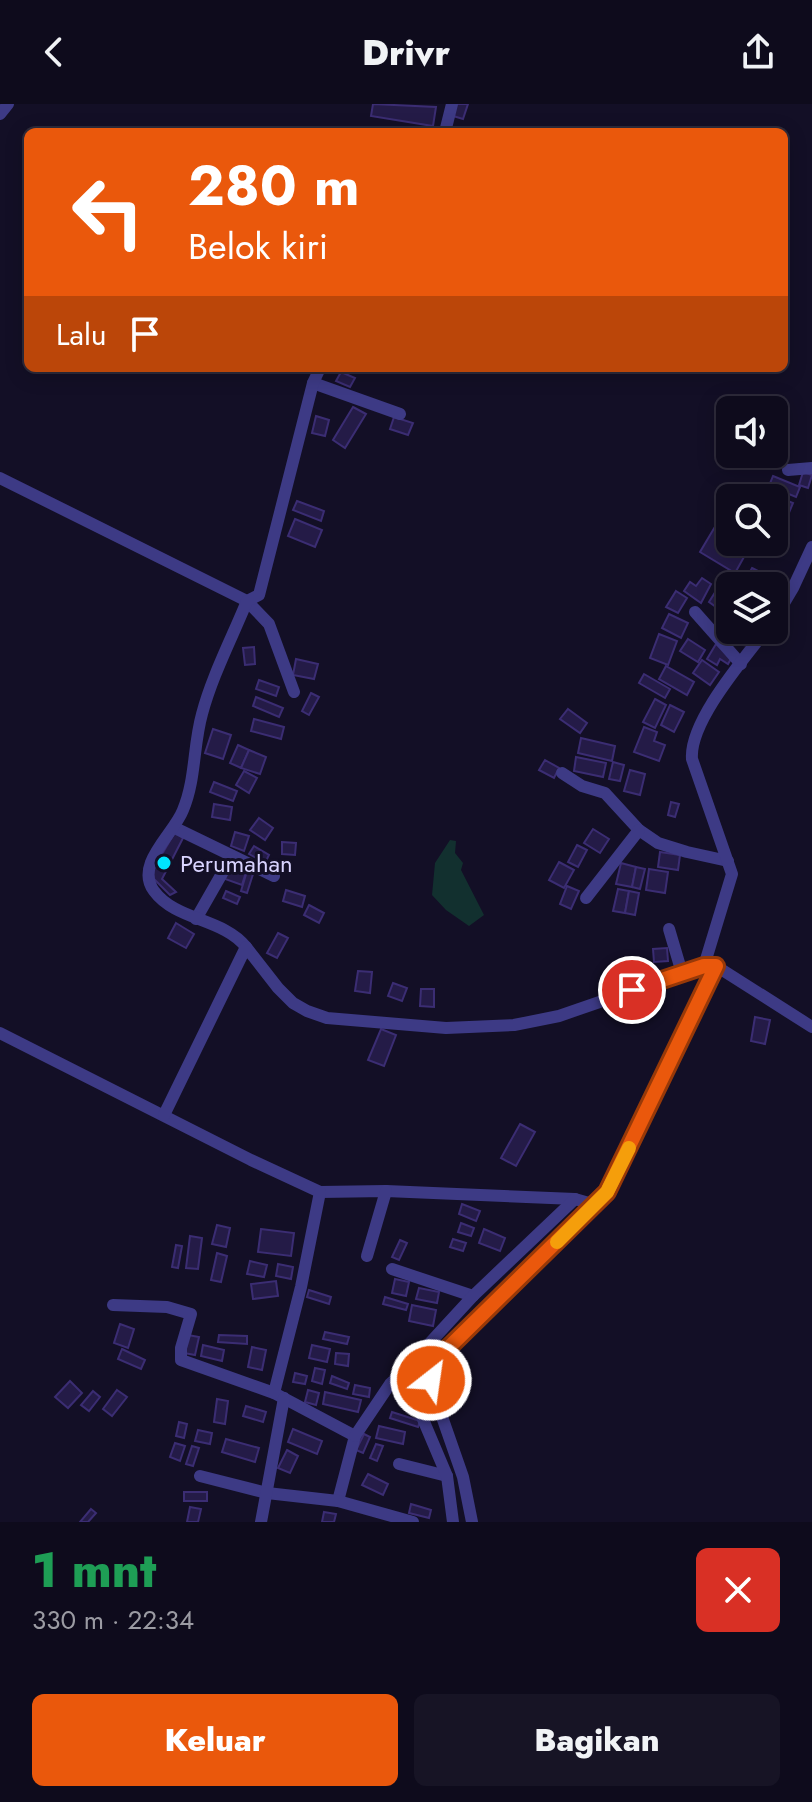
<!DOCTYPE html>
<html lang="id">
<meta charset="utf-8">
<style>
body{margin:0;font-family:Jost,sans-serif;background:#171425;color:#f1f3f6;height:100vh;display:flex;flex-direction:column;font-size:30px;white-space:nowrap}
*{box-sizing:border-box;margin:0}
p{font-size:26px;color:#9b9ba3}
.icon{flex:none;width:44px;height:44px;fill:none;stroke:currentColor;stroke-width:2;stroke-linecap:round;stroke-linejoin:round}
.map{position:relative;height:1418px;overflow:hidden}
.sheet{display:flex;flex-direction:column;background:#0e0b1c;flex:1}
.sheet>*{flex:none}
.guide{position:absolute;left:24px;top:24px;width:764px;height:244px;border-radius:12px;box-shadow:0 4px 20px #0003,0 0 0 2px #2e2b3b;background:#ea580c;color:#fff;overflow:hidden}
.tools{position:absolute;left:716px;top:292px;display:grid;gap:16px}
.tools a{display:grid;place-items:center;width:72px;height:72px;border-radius:12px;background:#0e0b1c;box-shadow:0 4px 20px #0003,0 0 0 2px #2e2b3b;font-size:40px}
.pin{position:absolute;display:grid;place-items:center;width:68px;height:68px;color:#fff;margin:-34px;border:4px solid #fff;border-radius:50%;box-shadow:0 2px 8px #0007}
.me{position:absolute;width:88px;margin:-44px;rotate:30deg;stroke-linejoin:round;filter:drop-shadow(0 0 6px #0008)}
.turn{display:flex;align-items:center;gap:28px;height:168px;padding:0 32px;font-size:36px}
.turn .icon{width:104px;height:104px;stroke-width:2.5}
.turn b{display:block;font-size:56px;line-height:68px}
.then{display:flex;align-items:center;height:76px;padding:0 32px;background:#0003;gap:16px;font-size:30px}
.round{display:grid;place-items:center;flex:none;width:84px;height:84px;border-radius:12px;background:#171425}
.headline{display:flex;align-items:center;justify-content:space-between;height:136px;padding:0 32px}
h1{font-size:48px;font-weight:800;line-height:60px;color:#1e9e55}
.primary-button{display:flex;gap:16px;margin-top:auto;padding:16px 32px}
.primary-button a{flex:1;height:92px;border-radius:12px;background:#ea580c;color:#fff;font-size:32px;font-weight:800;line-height:92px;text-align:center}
.primary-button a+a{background:#171425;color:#f1f3f6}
header{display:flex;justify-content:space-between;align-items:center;height:104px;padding:0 32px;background:#0e0b1c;font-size:36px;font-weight:800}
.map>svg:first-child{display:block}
.green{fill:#12302f}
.building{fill:#241b47;stroke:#3b2d73;stroke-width:2}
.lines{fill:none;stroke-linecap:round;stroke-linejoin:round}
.street{stroke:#3d3a85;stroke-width:12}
.route-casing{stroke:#983908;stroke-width:20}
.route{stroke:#ea580c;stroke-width:14}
.slow{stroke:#f59e0b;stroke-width:14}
.poi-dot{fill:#00e5ff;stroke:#130f26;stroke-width:3}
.labels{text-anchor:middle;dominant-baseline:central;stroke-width:6;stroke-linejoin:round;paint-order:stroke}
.poi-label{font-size:24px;fill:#d9d4ff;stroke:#130f26;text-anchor:start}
</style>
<header><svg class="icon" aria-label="back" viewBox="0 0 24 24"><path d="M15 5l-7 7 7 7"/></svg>Drivr<svg class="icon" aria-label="share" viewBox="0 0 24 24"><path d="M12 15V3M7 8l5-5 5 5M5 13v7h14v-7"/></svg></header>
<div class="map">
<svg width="812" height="1418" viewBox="0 0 812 1418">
<rect width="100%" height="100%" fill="#130f26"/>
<path class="green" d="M450,736L456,737L455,749L463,759L461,766L484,811L469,822L446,806L432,791L435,759Z"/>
<g class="building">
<path d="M373,0L436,3L433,22L371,12Z"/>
<path d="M454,0H468L463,15L450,11Z"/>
<path d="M341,268L355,274L350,283L336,277Z"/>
<path d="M353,303L366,310L345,344L333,336Z"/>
<path d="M316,312L329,316L325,332L312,329Z"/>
<path d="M394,313L413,319L408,331L390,325Z"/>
<path d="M803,368L812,371L808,384L799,381Z"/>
<path d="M773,372L800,383L796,393L769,382Z"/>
<path d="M783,395L793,399L788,411L778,408Z"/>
<path d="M297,397L324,407L321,417L293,406Z"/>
<path d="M774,407L787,412L782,425L774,422Z"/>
<path d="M295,415L322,426L315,443L288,432Z"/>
<path d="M716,421L728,428L721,440L744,453L735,469L700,448Z"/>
<path d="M734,438H756L752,447Z"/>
<path d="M752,464L762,469L757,480L746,475Z"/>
<path d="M702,474L711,480L701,499L684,487L690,478L696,482Z"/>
<path d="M719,482L726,486L716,503L709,498Z"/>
<path d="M676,487L687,494L678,509L666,503Z"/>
<path d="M727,488L730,490V505L725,514L716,509Z"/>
<path d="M669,510L688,519L681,534L662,524Z"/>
<path d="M737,526H755L744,541L732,532Z"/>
<path d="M659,530L677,537L668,561L650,554Z"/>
<path d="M688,535L705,546L698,558L680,547Z"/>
<path d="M716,540L732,553L728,560L720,555L717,561L707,555Z"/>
<path d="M254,543L255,560L245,561L243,544Z"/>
<path d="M296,555L318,560L314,575L293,571Z"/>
<path d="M702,556L719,568L710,581L693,569Z"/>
<path d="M666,562L694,578L687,591L659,575Z"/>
<path d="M644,570L670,585L665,594L639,579Z"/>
<path d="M259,576L279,583L276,592L256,585Z"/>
<path d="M311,589L319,593L309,611L302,607Z"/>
<path d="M256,593L283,604L279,613L253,602Z"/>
<path d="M655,595L666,601L655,624L643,618Z"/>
<path d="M670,601L684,608L674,628L661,621Z"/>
<path d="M568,605L587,619L580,629L560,615Z"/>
<path d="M254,615L284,623L281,635L251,627Z"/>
<path d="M644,623L657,628L654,637L665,641L659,657L634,648Z"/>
<path d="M213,625L231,631L223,655L205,649Z"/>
<path d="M581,634L615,642L612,657L578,649Z"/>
<path d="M238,641L249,646L241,664L230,659Z"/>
<path d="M249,646L266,653L260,670L241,664Z"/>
<path d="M576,653L606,659L603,673L574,667Z"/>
<path d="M545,656L559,664L554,674L539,666Z"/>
<path d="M613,658L624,661L620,677L609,675Z"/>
<path d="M630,666L645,670L640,691L624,687Z"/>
<path d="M244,667L257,674L249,689L236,681Z"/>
<path d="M214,678L237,687L233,697L210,688Z"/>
<path d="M671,698L679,700L675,713L668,711Z"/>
<path d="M214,700L232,703L230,716L212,713Z"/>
<path d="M259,714L273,724L265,736L250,726Z"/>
<path d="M593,725L609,735L600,749L584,739Z"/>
<path d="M175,728L183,734L162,775L176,788L170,791L154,775L152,767Z"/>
<path d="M235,728L249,732L244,747L231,742Z"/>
<path d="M282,738L296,739L295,751L282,750Z"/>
<path d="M577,741L587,746L578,763L568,758Z"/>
<path d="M254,742L269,751L265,759L249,750Z"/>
<path d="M660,748L680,751L678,766L658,763Z"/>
<path d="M559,758L574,766L564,784L549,776Z"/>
<path d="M621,759L636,763L632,783L616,780Z"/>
<path d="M229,762L246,768L242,781L225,775Z"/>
<path d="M636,763L645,765L640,785L632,783Z"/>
<path d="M649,765L668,768L665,789L646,786Z"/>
<path d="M247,767L253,770L247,789L241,787Z"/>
<path d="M567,782L579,787L571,805L560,800Z"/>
<path d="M618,785L629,787L625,809L613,807Z"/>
<path d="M286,786L305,792L302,803L283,797Z"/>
<path d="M226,787L240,793L237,800L223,794Z"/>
<path d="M629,787L639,789L635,811L625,809Z"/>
<path d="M309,801L324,809L319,819L304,811Z"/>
<path d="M176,819L194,830L186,844L168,834Z"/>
<path d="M278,829L288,834L277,854L267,849Z"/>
<path d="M667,844L668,857L654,858L653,845Z"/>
<path d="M358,867L372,868L370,889L355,887Z"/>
<path d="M393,879L407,884L402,897L388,892Z"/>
<path d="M421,885H434V903L420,902Z"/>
<path d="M755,913L770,916L765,940L751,937Z"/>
<path d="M381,925L396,931L384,962L368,956Z"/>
<path d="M520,1020L535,1028L516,1062L501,1054Z"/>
<path d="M462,1100L480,1107L476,1117L459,1110Z"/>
<path d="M461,1119L474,1124L471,1132L458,1128Z"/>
<path d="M217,1121L230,1124L226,1143L212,1140Z"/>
<path d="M261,1125L294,1129L291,1152L258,1148Z"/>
<path d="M484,1125L505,1134L500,1147L479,1139Z"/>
<path d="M190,1132L202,1134L198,1165L186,1164Z"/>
<path d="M453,1135L466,1139L463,1147L450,1143Z"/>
<path d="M400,1136L407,1139L399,1156L392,1153Z"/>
<path d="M176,1141L182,1142L178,1164L172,1163Z"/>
<path d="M217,1149L227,1152L221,1178L211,1176Z"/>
<path d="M250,1157L267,1161L264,1173L247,1170Z"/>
<path d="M278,1160L293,1163L291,1175L276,1172Z"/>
<path d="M395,1175L409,1178L406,1192L392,1189Z"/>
<path d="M276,1177L278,1192L253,1195L251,1180Z"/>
<path d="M419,1184L439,1188L437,1199L416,1195Z"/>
<path d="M309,1186L331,1193L329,1200L307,1193Z"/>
<path d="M385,1193L408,1200L406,1206L383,1200Z"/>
<path d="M412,1201L436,1206L433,1222L409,1217Z"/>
<path d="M120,1220L134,1225L128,1244L114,1239Z"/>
<path d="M325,1228L349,1233L347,1240L323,1235Z"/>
<path d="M188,1231L199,1233L195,1251L184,1249Z"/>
<path d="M219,1231L247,1232V1240L218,1238Z"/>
<path d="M203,1241L224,1246L222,1257L201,1252Z"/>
<path d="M312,1241L330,1245L327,1258L309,1254Z"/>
<path d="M252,1243L266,1246L262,1266L248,1263Z"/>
<path d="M122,1245L145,1256L141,1265L118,1255Z"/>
<path d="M336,1249L349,1250L348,1262L335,1260Z"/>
<path d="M315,1264L325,1266L322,1280L312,1277Z"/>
<path d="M295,1269L307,1272L305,1280L293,1278Z"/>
<path d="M332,1272L349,1279L347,1285L330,1279Z"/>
<path d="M70,1277L82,1289L68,1304L55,1293Z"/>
<path d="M355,1281L370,1284L369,1293L353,1290Z"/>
<path d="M117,1286L127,1293L112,1312L103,1305Z"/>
<path d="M308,1286L319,1289L316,1301L305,1298Z"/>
<path d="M93,1287L100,1293L89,1307L81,1301Z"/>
<path d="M325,1288L361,1296L358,1308L323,1300Z"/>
<path d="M217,1295L228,1297L225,1320L214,1318Z"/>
<path d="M246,1302L266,1308L263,1318L243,1312Z"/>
<path d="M392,1308L420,1317L418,1323L390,1314Z"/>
<path d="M179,1318L187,1320L184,1334L176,1332Z"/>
<path d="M379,1322L405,1328L403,1340L376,1334Z"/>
<path d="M293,1325L322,1337L317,1350L288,1338Z"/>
<path d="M198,1326L212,1329L210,1340L195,1337Z"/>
<path d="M364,1330L370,1333L363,1349L356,1346Z"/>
<path d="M226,1335L259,1344L255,1358L222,1348Z"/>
<path d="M175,1339L185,1342L180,1357L170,1353Z"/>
<path d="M376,1340L383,1342L377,1357L370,1354Z"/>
<path d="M192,1342L199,1344L193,1362L186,1360Z"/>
<path d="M287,1346L298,1352L290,1369L278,1364Z"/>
<path d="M368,1370L388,1380L383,1391L362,1381Z"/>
<rect x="184" y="1388" width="23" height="9"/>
<path d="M411,1400L431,1406L429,1414L409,1409Z"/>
<path d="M190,1403L201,1405L198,1418H187Z"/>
<path d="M91,1405L96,1409L88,1418H80Z"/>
<path d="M324,1408L336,1410L334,1418H322Z"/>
</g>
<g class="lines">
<g class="street">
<path d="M0,10L8,0"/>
<path d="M445,28L452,0"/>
<path d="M313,279L400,310"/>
<path d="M788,366L812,364"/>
<path d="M0,374L247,497L269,520L294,588"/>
<path d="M695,508L741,560"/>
<path d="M774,516L793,484L812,443"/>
<path d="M562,669L582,682L605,689L639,726L658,739L687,748L728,757"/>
<path d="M175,724L274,772"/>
<path d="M586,794L639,726"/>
<path d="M196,815L232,752"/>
<path d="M669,825L682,869"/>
<path d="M246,843C223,814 176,817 154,787C134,760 174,730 183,706C196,675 193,642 202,610C212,572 232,534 247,497L259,491L313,279L320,264"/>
<path d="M704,862L732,770L692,655C689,618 743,556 766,526"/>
<path d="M0,929L251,1056L320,1088L386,1087L575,1095L596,1101"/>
<path d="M164,1011L246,843L278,884L293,899L307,907L327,914L446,924L514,921L559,912L704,862H716L812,923"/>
<path d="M367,1152L386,1087"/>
<path d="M392,1165L473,1192"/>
<path d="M113,1201L167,1203L191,1210L181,1244V1256L274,1289L355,1332L338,1397"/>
<path d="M274,1289L301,1183L320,1088"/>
<path d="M355,1332L390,1280L403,1268"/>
<path d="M399,1360L447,1372"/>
<path d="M200,1372L267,1389L338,1397L413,1418"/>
<path d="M261,1418L284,1294"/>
<path d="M453,1418L447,1372L403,1268L473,1192L575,1095"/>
<path d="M472,1418L463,1373L432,1284L434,1260L607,1088L716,862"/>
</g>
</g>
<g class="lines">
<g class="route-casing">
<path id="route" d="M431,1276L434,1260L438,1254L607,1088L716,862H704L632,886"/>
</g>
<use href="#route" class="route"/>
<path class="slow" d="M557,1138L607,1088L629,1044"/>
</g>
<circle class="poi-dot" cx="164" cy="759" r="8"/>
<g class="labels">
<g class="poi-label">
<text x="180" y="759">Perumahan</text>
</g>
</g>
</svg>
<div class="tools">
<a><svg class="icon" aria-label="sound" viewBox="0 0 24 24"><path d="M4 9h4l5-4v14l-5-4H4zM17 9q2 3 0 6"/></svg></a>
<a><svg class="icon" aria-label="search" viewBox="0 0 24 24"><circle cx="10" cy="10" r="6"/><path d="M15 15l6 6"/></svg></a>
<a><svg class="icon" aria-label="layers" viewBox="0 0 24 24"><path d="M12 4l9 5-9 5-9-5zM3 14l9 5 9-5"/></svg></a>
</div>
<div class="pin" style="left:632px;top:886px;background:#d93025"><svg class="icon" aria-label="arrive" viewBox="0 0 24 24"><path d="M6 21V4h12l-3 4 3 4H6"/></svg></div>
<svg class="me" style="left:431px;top:1276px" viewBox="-20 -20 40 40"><circle r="17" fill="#ea580c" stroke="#fff" stroke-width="3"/><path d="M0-11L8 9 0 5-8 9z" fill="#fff"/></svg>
<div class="guide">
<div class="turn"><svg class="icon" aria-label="left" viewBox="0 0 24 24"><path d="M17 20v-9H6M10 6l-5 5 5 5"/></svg><div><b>280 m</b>Belok kiri</div></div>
<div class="then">Lalu<svg class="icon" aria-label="arrive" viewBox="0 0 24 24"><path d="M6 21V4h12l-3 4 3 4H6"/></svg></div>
</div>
</div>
<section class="sheet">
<div class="headline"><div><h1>1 mnt</h1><p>330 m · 22:34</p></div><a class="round" style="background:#d93025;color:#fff"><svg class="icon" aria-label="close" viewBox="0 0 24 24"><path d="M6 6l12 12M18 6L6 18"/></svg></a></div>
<div class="primary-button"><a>Keluar</a><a>Bagikan</a></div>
</section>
